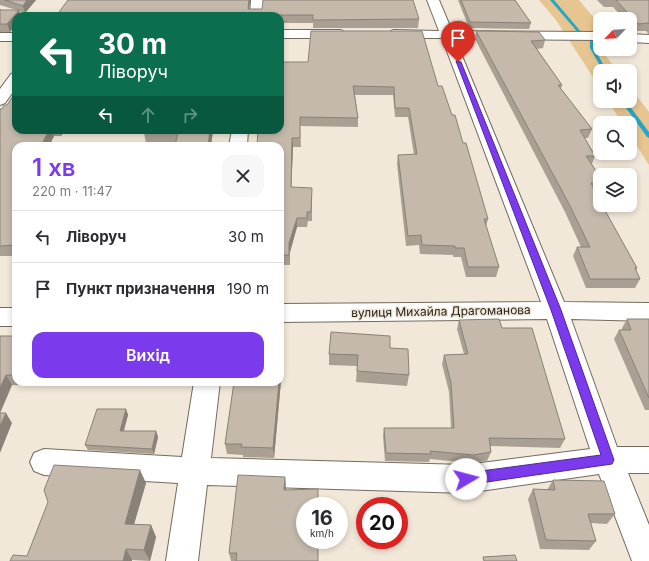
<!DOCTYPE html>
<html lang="uk">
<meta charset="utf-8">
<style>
body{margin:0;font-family:Inter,sans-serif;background:#f7f7f7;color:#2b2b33;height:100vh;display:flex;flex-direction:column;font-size:15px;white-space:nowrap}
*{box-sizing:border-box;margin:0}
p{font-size:13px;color:#7c7c81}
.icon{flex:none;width:22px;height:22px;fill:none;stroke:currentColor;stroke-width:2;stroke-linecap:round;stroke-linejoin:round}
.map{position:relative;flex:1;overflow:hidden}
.panel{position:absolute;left:12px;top:142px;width:272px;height:244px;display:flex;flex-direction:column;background:#fff;border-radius:12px;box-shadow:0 2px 6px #0003}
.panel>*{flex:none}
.guide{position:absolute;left:12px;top:12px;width:272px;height:122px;border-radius:12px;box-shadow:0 2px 6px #0003;background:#0b6e4f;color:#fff;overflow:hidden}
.needle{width:26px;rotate:245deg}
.fabs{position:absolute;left:593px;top:12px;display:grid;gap:8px}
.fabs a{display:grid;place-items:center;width:44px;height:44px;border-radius:8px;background:#fff;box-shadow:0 2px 6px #0003;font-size:20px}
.speed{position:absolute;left:296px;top:497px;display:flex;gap:8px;font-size:20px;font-weight:700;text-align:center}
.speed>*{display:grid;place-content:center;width:52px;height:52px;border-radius:50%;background:#fff;box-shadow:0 2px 6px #0003;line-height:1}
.speed small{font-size:10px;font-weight:400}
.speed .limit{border:6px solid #d22;background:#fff;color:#111}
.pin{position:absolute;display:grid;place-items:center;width:34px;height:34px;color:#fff;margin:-41px -17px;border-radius:50% 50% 50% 0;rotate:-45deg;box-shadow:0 0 4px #0007}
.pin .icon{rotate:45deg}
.me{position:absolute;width:44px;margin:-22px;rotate:82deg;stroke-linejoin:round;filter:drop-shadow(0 0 3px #0008)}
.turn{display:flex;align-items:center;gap:14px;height:84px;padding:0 20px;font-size:18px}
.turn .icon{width:52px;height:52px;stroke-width:2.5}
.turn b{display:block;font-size:28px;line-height:34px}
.lanes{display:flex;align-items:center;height:38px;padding:0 20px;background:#0003;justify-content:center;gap:20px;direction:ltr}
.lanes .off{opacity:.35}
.round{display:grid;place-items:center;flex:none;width:42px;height:42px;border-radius:12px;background:#f7f7f7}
.headline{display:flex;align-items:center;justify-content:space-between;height:68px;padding:0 20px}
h1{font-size:24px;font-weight:600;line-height:30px;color:#7c3aed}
.primary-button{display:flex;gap:8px;margin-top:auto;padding:8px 20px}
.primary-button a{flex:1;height:46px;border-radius:12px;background:#7c3aed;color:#fff;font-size:16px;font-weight:600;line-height:46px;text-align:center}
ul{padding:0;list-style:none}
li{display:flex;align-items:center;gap:12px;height:52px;padding:0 20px;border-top:1px solid #e1e1e2}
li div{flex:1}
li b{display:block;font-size:15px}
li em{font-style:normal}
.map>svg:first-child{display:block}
.green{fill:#e7c590}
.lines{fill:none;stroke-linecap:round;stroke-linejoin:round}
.stream{fill:#27a7c7;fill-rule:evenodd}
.minor-casing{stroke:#736b5e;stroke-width:2}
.minor{fill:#fff;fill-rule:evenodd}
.wall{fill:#a99f93}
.shaded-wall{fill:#898278}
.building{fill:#c4b9ab;stroke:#898278}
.route{fill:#7c3aed;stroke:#51269a}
.labels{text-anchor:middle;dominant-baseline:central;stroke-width:3;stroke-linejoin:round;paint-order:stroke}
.street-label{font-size:12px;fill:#221f19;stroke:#f2e8d9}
</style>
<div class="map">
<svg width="649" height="561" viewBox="0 0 649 561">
<rect width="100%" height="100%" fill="#f2e8d9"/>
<g class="green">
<path d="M539,0H579L600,25V49L618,71H600V88L556,20Z"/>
<path d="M630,87L649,112V165L630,135V123H622L608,101H630Z"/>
</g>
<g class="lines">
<g class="stream">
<path d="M550,0H554L582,33V35H580Z"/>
<path d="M590,39L593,40L594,48L607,71H603L590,48Z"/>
<path d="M621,101H626L649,132V138L647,137Z"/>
</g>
<g class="minor-casing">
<g id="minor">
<path d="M251,0H263L262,16H250Z"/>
<path d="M427,0H439L452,31L600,32V40L455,39L564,302L649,303V321L571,319L617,447H649V473H628L649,525V561H632L599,474L466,493L207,485L198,561H166L178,483L44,475L34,471L30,462L34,453L44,449L182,457L194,382H220L211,458L466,465L590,449L547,319L280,322V304L541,302L442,38H393L386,34L393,30L439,31Z"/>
<path d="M280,30H341L348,34L341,38H280Z"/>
<rect x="0" y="33" width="16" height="8"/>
<path d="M630,34L649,35V43L630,42Z"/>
<path d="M16,73V88L5,103L0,105V89L11,74Z"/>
<path d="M232,130H248L247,146H229Z"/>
<rect x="0" y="308" width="16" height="18"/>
</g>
</g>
<use href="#minor" class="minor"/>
</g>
<g class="wall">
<path d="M0,0H36L25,13L19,11L16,16V24L10,32H0V9L1,10H16L0,5Z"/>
<path d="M68,0H250L249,9L419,19L418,28H313V23H280V16H56Z"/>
<path d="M458,0H515L531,23L529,29L469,28Z"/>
<path d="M597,0H649V35L646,31H635L630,25V19H624L613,7H604Z"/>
<path d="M476,31L545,40L543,48L537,49L562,85L561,89L592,129L588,138H585L595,156L592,164L600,177V192H595L637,268L636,271L640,279L635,288H586L573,256L577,247H581L565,212L475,39Z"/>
<path d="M280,62L438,86L452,115L463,143L488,219L486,227L499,267L496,277H466L461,257H453V255L420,254L419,245L406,246L397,164L398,155H414L408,117H395L393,95H355L358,118V127L300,126L301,147H293L291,187L312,197V221H308L307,227H297L290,252V265H281V283H280Z"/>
<path d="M7,105L16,130H64L61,136H54L49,146H16V256H0V109H2Z"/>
<path d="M145,130H213L211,146H175L176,142L146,143L144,133Z"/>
<path d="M627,319H649V410H645L614,339L619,330H622V328Z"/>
<path d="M459,320L502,328L565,439L560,448L490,446L491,452L487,461L470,463L430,459L429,462L385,461L383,436L384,428H451L449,392L442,364L444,355L464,354L457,329Z"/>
<path d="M0,336H16V382H97L95,386L12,385L0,413Z"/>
<path d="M390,348L409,375L407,386L356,382L357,366L329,365V354Z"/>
<path d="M281,381L274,458L243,457V455L227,454L225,444L234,383L233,382H280Z"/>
<path d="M126,409L128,415L124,431H156L158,437L154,454L88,450L85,445Z"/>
<path d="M285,477L286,490L318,561H231L229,553Z"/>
<path d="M553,480L615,514L607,524L591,523L596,541L589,550L540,549L528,499L533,489L547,490Z"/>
<path d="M146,483L134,524L151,525L156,537L150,561L132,560V561H10L27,556Z"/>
</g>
<g class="shaded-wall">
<path d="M27,0H36L25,13L23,6Z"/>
<path d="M249,0H250L249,15L248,9Z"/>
<path d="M19,10L21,16H16V24L10,32L7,24Z"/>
<path d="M49,130H51L54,136L49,146H41Z"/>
<path d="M59,130H64L61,136Z"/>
<path d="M210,130H213L211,146H208Z"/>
<path d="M292,138L293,147L291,197V187Z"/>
<path d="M297,218V227L290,252V265L289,243Z"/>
<path d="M280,255L281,265V283L280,275Z"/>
<path d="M280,370L281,381L274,458L273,448L279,382H280Z"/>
<path d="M6,375L12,385L0,413V388Z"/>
<path d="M93,382H97L95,386Z"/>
<path d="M126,409L128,415L122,436L120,431Z"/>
<path d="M6,413L12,423L0,453V426Z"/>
<path d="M156,431L158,437L154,454L152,449Z"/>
<path d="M140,470L146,483L131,535L125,524Z"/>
<path d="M285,477L286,490H284Z"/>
<path d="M151,525L156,537L150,561L144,550Z"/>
<path d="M126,549L132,560V561H123Z"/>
</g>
<g class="building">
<path d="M5,0H27L23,6Z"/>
<path d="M68,0H249L248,9H262L263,0H413L419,19L313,20V15H243V16H56Z"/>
<path d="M461,0H515L531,23L470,22Z"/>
<path d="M616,0H649V24L648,23L638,24Z"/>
<path d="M0,9L1,10H19L7,24H0Z"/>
<path d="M311,31H422L438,86H442L452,115H455L463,143H466L488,219H484L499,267H468L464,248H455V246L422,245L421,235L408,236L398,155L417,154L409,108H395L394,87L353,86L358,118L300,117V138H292L291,187L312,188L311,212H307V218H297L289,243V255H280V268V146H257L258,130H280V62H308Z"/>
<path d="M476,31L539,32L545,40L531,41L562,85H558L592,129L580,130L595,156H586L600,177V183H591L600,201V205H602L637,268H635L640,279H590L577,247H590L568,202Z"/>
<path d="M16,92V130H49L41,146H16V245L0,246V109H2L4,105H7Z"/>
<path d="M145,130H210L208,146H175L178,132L144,133Z"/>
<path d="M499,319L502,328H532L565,439L489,438L491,452L473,455L430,451L431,454L386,453L384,428H454L451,383L444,355L468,354L459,320Z"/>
<path d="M627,319H649V398L619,330H631Z"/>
<path d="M331,332L390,336V348L408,349L409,375L357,371L358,355L329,354Z"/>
<path d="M0,336H16V375H6L0,388Z"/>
<path d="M234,382H279L273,448L241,447L242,444H225Z"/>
<path d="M97,409H126L120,431H156L152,449L85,445Z"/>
<path d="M0,413H6L0,426Z"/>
<path d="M54,465L140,470L125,524L151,525L144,550L126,549L123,561H10L13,555L27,556L48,502L44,490Z"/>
<path d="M238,475L285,477L284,490L318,489V506H305V540H318V561H236L237,553H229Z"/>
<path d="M553,480L604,481L615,514H588L596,541L546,540L533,489L555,490Z"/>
<path d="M515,555L517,561H484L483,557Z"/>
</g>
<path class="route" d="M456,61L461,62L561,310L614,460L612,464L466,485L462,483L460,479L462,475L466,473L601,455L551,310Z"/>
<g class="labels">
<g class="street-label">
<text transform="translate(441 311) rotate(-1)">вулиця Михайла Драгоманова</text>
</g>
</g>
</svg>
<div class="fabs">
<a><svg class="needle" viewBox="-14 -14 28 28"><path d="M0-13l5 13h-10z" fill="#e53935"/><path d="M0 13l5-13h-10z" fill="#7c7c81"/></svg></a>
<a><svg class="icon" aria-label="sound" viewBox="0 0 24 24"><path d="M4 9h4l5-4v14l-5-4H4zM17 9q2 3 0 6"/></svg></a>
<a><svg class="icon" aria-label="search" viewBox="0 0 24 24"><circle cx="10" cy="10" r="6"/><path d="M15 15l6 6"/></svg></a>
<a><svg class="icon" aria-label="layers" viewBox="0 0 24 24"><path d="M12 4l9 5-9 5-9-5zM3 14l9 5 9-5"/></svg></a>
</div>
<div class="speed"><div>16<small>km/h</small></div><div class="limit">20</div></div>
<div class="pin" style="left:458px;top:62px;background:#d93025"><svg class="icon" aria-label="arrive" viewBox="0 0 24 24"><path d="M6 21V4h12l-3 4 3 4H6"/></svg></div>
<svg class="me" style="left:466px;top:479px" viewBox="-20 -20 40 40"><circle r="19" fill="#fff"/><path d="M0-13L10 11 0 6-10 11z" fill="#7c3aed"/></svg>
<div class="guide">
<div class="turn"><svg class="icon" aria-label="left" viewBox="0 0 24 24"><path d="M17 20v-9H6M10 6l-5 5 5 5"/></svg><div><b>30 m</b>Ліворуч</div></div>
<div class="lanes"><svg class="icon" aria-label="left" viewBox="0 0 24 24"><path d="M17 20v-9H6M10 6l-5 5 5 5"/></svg><svg class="icon off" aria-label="ahead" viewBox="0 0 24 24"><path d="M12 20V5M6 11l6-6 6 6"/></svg><svg class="icon off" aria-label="right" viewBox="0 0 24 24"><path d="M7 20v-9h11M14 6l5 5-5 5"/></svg></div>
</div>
<section class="panel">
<div class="headline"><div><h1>1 хв</h1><p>220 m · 11:47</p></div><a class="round"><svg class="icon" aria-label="close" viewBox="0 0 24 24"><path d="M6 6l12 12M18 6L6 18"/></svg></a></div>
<ul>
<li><svg class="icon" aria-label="left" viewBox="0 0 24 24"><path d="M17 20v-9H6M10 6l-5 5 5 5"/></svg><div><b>Ліворуч</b></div><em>30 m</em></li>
<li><svg class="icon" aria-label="arrive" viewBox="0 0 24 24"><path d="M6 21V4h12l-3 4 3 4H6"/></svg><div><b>Пункт призначення</b></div><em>190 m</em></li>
</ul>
<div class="primary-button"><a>Вихід</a></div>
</section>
</div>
